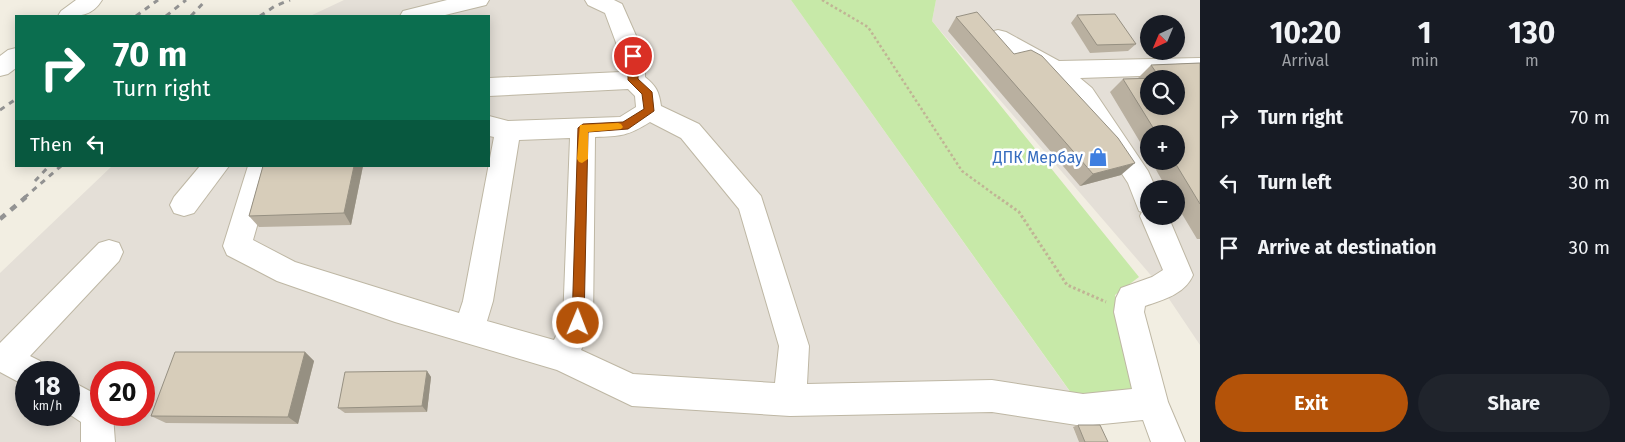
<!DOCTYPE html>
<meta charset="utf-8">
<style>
body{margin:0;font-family:"Fira Sans",sans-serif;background:#20242c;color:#f1f3f6;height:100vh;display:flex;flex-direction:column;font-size:19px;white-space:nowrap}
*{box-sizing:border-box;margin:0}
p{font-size:16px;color:#9ea1a6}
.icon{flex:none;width:28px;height:28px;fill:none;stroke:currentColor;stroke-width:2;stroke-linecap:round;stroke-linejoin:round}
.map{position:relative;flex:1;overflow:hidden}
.side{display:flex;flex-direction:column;background:#171b24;width:425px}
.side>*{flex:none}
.top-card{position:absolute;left:15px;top:15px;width:475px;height:152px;border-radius:0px;box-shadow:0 2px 12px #0003;background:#0b6e4f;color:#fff;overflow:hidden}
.needle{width:32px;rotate:224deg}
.tools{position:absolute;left:1140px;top:15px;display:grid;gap:10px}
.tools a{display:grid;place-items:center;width:45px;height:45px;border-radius:50%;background:#171b24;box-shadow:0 2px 12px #0003;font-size:25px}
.speed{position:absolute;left:15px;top:361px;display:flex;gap:10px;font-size:25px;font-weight:700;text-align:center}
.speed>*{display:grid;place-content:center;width:65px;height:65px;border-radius:50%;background:#171b24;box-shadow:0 2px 12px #0003;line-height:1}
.speed small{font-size:12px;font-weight:400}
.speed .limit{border:8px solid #d22;background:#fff;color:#111}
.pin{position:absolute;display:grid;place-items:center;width:42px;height:42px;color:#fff;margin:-21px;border:2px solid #fff;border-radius:50%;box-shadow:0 1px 5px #0007}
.me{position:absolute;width:55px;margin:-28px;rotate:1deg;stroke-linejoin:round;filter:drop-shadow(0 0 4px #0008)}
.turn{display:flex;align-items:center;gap:18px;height:105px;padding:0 15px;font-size:22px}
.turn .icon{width:65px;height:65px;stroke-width:2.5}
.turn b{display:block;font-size:35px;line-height:42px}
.then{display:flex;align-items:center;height:48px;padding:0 15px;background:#0003;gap:10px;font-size:19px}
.eta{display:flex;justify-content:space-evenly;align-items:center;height:85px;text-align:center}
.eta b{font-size:30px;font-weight:700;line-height:35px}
.primary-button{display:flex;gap:10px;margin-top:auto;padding:10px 15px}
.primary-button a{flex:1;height:58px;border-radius:30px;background:#b45309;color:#fff;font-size:20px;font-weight:700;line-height:58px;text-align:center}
.primary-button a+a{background:#20242c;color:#f1f3f6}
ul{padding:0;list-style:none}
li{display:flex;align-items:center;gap:15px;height:65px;padding:0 15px}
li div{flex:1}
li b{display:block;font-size:19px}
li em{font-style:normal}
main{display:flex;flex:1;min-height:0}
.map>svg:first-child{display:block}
.industrial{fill:#e4dfd7;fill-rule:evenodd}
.green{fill:#c7e9a8}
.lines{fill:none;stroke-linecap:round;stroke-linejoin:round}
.minor-casing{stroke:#beb7a4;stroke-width:2}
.path-far1{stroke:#c0b495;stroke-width:2.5;stroke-dasharray:2.5 2.5;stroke-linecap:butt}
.path{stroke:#c0b495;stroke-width:3;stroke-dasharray:2.5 2.5;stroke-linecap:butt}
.minor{fill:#fff;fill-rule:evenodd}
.rail-far1{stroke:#939393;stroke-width:3;stroke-dasharray:5.5 5.5;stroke-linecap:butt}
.rail{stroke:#939393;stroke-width:4.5;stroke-dasharray:7 7;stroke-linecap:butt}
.wall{fill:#b9b0a0}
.shaded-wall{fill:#969082}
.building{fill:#d7cdba;stroke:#969082;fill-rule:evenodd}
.route{fill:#b45309;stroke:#753606}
.slow{fill:#f59e0b}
.labels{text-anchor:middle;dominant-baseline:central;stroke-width:5;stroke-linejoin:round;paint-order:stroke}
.shop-label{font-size:16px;fill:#366cbe;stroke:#fff;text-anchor:end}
</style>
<main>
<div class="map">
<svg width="1200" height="442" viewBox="0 0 1200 442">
<rect width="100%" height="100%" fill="#f2eee2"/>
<g class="industrial">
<path d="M344,0H791L1095,427L1073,428L1079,442H0V273L112,166H489V16H310ZM26,372H69V415H26ZM101,372H144V415H101Z"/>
<path d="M936,0H1200V345L1161,287L932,21ZM1149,24H1176V51H1149ZM1149,79H1176V106H1149ZM1149,134H1176V161H1149ZM1149,189H1176V216H1149Z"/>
</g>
<path class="green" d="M791,0H936L932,21L1139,277L1115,295L1135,391L1074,397Z"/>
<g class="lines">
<g class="minor-casing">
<g id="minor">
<path d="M76,0H102C91,18 77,16 58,16L61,11Z"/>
<path d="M447,0H489L486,5L441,16H400L403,11Z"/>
<path d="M585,0H614L622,4L645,56V77C656,86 659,91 661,106L699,124L761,196L809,346L807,384L992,380L1083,394L1132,389L1114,312L1116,298L1121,288L1152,277L1163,270L1140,216L1142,212L1139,211L1128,183L1074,100L1047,76L990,44L987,38L990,32L998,30L1006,32L1059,61L1200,58V74L1080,78L1092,88L1148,171L1156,189H1149V216H1168L1193,275C1185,294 1163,300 1145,306L1144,312L1168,402L1185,442H1151L1143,420L1083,426L992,412L790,416L632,406L557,370L395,322L277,281L227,255L223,246L248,166H274L253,240L295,262L459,313L463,301L494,137L489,136V116L508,121L620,117L636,107L635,96L628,89L489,96V78L621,72V56L605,13L588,5ZM650,122L681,138L739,209L779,346L775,383L633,374L581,350L593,323L595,137C621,136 628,136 650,122ZM570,138L563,322L554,340L487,321L493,301L519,140Z"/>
<path d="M16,48V68L8,74L0,76V56L8,50Z"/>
<path d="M200,166H229L194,213L184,216L174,213L170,205L174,197Z"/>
<path d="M109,240L119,243L123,252L119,261L30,356L40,361L45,372H26V386L0,372V343L99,243Z"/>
<path d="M69,380L101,397V415H113L115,442H81V422L69,414Z"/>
</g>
</g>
<path class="path-far1" d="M822,0L868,27L962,171L999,198"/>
<path class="path" d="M998,197L1019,212L1067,285L1106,302"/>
<use href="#minor" class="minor"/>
<g class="rail-far1">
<path d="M136,16L158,0"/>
<path d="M166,16L186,0"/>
<path d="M191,16L206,0"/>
<path d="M260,16L275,6L290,0"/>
<path d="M0,110L16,99"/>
<path d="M35,181L49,166"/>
<path d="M24,198L61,166"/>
</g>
<path class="rail" d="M0,219L26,197"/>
</g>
<g class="wall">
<path d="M1077,15L1136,44L1128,51L1090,53L1071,23Z"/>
<path d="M956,17L1014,54L1121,175L1080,186L948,31Z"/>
<path d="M1200,63V239H1197L1176,204V189H1167L1151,161H1176V134H1149V157L1110,92L1123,79L1138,78L1151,65Z"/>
<path d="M263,166H363L351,225L259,227L249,216Z"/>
<path d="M305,352L314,361L298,424L166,423L151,416Z"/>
<path d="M427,371L431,377L427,412L345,413L338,408Z"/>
<path d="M1078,425L1108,442H1079L1073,427Z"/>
</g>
<g class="shaded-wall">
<path d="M1135,163L1121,175L1080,186L1093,174Z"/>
<path d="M354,166H363L351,225L344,213Z"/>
<path d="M305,352L314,361L298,424L288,417Z"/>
<path d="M427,371L431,377L427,412L422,406Z"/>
</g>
<g class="building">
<path d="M977,12L1014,54L1031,50L1042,56L1118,138L1135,163L1093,174L956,17Z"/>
<path d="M1115,14L1136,44L1097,45L1077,15Z"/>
<path d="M1200,63V204L1174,161H1176V134H1157L1123,79L1160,78L1151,65ZM1149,79H1176V106H1149Z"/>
<path d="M263,166H354L344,213L249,216Z"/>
<path d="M175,352H305L288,417L151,416Z"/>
<path d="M427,371L422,406L338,408L345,372Z"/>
<path d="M1078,425H1100L1108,442H1085Z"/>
</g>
<path class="route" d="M633,52L638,56V79L652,92L654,111L628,129L588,132L584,323L582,327L578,329L573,327L572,323L578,128L583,124L623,122L644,109L642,94L628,80V56Z"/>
<path class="slow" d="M618,123L621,124L623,127L621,129L588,132V159L582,163L579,162L577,159L580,125Z"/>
<defs>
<g id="shop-bare" transform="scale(1.5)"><path d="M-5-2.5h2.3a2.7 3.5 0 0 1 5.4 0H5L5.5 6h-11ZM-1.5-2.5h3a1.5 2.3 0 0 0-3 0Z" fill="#3f7fe0" stroke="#fff" stroke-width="2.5" paint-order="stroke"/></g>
</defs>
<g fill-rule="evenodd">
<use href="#shop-bare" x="1098" y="157"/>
</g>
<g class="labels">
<g class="shop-label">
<text x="1083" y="157">ДПК Мербау</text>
</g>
</g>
</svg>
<div class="tools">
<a><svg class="needle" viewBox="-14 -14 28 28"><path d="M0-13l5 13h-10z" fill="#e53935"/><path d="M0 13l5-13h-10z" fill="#9ea1a6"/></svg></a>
<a><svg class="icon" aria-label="search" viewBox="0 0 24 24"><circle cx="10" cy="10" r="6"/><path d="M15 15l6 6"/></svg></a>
<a>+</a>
<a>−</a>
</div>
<div class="speed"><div>18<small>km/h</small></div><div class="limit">20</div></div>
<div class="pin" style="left:633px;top:56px;background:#d93025"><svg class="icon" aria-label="arrive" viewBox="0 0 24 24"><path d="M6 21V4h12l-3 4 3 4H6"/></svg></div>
<svg class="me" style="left:578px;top:323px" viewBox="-20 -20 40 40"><circle r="17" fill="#b45309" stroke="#fff" stroke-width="3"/><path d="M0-11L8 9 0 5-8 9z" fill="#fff"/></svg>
<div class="top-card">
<div class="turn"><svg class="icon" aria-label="right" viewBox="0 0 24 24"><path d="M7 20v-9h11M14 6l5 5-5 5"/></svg><div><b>70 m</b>Turn right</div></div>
<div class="then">Then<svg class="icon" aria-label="left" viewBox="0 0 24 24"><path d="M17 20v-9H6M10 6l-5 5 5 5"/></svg></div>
</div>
</div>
<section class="side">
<div class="eta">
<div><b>10:20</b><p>Arrival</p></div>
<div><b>1</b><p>min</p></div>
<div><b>130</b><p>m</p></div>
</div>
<ul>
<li><svg class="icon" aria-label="right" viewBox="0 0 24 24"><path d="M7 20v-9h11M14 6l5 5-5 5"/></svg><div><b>Turn right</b></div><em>70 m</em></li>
<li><svg class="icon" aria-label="left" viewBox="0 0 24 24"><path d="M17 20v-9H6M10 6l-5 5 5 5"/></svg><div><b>Turn left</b></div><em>30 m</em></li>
<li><svg class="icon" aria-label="arrive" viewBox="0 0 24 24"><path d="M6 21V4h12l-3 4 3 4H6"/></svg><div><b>Arrive at destination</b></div><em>30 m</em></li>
</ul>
<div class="primary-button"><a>Exit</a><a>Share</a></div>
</section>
</main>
